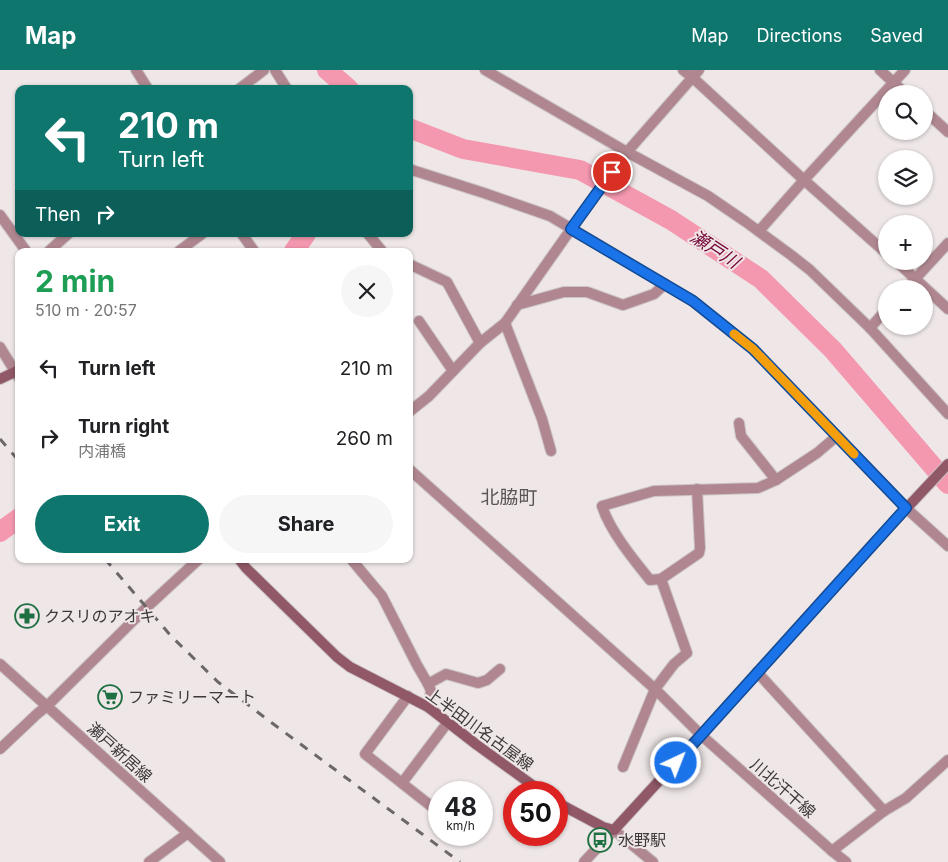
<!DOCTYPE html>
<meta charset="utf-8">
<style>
body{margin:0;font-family:Inter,"Noto Sans JP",sans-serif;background:#f6f6f6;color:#202124;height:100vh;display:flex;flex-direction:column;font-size:19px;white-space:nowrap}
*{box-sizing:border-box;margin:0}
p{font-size:16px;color:#757577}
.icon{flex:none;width:28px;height:28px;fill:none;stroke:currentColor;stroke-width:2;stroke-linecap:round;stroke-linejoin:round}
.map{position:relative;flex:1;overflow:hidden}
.panel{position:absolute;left:15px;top:178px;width:398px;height:315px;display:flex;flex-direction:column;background:#fff;border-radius:10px;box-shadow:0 1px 4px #0004}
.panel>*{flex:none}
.banner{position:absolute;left:15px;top:15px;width:398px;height:152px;border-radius:10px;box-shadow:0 1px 4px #0004;background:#0f766e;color:#fff;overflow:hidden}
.buttons{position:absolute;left:878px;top:15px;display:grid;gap:10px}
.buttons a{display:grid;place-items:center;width:55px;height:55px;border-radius:50%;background:#fff;box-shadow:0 1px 4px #0004;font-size:25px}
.speed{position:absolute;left:428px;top:711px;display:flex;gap:10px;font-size:25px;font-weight:700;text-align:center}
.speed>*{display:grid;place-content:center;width:65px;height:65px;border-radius:50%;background:#fff;box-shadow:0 1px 4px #0004;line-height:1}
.speed small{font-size:12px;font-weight:400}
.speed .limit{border:8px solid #d22;background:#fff;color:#111}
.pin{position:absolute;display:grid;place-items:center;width:42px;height:42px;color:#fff;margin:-21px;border:2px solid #fff;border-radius:50%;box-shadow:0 1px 5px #0007}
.me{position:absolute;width:55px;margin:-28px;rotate:43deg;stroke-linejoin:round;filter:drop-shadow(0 0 4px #0008)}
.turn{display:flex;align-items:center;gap:18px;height:105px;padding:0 20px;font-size:22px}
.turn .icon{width:65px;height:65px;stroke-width:2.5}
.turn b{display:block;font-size:35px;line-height:42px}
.then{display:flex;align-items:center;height:48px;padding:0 20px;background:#0003;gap:10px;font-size:19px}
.round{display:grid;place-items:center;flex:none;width:52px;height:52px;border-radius:26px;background:#f6f6f6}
.overview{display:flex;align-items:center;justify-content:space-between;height:85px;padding:0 20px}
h1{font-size:30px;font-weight:700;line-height:38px;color:#1e9e55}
.button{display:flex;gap:10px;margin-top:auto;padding:10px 20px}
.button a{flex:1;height:58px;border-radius:30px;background:#0f766e;color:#fff;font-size:20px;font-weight:700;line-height:58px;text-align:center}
.button a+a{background:#f6f6f6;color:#202124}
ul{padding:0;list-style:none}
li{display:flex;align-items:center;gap:15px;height:70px;padding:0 20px}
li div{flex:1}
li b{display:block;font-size:19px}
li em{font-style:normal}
header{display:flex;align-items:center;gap:30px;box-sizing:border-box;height:70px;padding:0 25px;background:#0f766e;color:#fff}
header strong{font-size:24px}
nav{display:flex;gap:28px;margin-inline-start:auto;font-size:18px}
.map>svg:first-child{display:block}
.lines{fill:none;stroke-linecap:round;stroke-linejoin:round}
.river{stroke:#f498af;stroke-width:20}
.minor-casing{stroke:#cbc3c4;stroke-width:12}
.tertiary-casing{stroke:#cbc3c4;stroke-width:12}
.secondary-casing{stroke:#cbc3c4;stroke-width:12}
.minor{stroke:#b08790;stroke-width:10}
.tertiary{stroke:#b08790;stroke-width:10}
.secondary{stroke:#915867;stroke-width:10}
.rail{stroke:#6c6768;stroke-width:3;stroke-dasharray:9 9;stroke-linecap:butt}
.route-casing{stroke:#114b97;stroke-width:12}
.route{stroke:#1a73e8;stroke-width:9}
.slow{stroke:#f59e0b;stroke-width:9}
.labels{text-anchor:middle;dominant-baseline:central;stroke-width:4;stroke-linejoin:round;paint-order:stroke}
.poi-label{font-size:16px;fill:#3d393a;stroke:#eee6e7;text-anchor:start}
.street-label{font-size:16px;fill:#3d393a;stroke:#eee6e7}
.water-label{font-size:18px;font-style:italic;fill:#760637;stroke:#eee6e7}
.quarter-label{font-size:19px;fill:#5b5455;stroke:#eee6e7}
</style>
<header>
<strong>Map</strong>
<nav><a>Map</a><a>Directions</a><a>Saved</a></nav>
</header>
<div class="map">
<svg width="948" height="792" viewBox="0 0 948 792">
<rect width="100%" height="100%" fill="#eee6e7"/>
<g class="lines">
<g class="river">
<path d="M327,0L349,19"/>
<path d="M409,58L463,79L580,100L671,150L761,209L833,280L948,414"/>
<path d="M294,181L306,164"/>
<path d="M0,462L19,448"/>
</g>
<g class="minor-casing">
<g id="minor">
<path d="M136,0L148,19"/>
<path d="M485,0L627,82L708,126L746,152L791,185L810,200L870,258L948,344"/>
<path d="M683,0L692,7L804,110L886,183"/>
<path d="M880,0L906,24"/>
<path d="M239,19L264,0"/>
<path d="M924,40L948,62"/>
<path d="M0,145L26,181"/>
<path d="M759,161L804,110L905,0"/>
<path d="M242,164L254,181"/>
<path d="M368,164L382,181"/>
<path d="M49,181L68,164"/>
<path d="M179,181L202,164"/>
<path d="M896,191L948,239"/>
<path d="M409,194L447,212L480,273"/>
<path d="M906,219L948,173"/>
<path d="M517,235L564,222H587L623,235L654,224L665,214"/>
<path d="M419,251L453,301"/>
<path d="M505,253L542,349L551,381"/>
<path d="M870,258L886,240"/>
<path d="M0,277L19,308"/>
<path d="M409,342L429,326L480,273L505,253L583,142L627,82L699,0"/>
<path d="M739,353L741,366L776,410"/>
<path d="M409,399L655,619L701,665"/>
<path d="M351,489L382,526L417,595L428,614L431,621L428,637"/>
<path d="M661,509L650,510C633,489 610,461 602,436L654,421L758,418L776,410L817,383L837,366"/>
<path d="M757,602L884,741"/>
<path d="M428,614L446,604L478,613L487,610L500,599"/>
<path d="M408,626L365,684L436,740"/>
<path d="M0,679L37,644L47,636L147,537L199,489"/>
<path d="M623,697L655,619L674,594L687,583L661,509L699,483L700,478L697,419"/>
<path d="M402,713L448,652"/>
<path d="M832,781L884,741L906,728L948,690"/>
<path d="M149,792L188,763"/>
<path d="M584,792L614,760L653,792"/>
</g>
</g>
<g class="tertiary-casing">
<g id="tertiary">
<path d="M275,0L287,19"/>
<path d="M409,99L484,123L550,146L693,231L753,279L906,438L948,476"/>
<path d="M0,594L220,792"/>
<path d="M701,665L832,781L846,792"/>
</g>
</g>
<g class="secondary-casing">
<g id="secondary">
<path d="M0,309L19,300"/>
<path d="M239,489L246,498L337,587L350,597L428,637L477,675L542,722"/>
<path d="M556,732L603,757L614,760L701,665L874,473L948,394"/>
</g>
</g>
<use href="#minor" class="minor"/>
<use href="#tertiary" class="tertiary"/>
<use href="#secondary" class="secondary"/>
<g class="rail">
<path d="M0,369L19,391"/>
<path d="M105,489L171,566L218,612L272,653L460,792"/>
</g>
</g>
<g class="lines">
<g class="route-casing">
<path id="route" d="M612,102L571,159L693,231L753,279L906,438L676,693"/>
</g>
<use href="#route" class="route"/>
<path class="slow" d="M734,264L753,279L854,384"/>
</g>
<defs>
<g id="pharmacy-ring" transform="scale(1.25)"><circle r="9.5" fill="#eee6e7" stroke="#1e6f41" stroke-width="1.5"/><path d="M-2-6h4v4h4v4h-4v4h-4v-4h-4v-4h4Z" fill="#1e6f41"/></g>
<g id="supermarket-ring" transform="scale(1.25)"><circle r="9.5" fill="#eee6e7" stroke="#1e6f41" stroke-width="1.5"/><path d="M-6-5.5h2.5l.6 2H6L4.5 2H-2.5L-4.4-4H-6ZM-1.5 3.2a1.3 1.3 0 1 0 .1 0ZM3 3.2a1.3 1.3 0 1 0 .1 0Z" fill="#1e6f41"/></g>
<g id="bus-ring" transform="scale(1.25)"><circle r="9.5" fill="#eee6e7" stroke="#1e6f41" stroke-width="1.5"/><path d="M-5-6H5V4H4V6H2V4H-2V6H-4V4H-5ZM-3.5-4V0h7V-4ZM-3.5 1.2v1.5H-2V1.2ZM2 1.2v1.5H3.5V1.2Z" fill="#1e6f41"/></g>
</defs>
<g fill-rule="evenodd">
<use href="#pharmacy-ring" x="27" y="546"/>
<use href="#supermarket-ring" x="110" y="627"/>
<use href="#bus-ring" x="600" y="770"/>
</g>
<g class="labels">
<g class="poi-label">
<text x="44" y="546">クスリのアオキ</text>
<text x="128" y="627">ファミリーマート</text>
<text x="618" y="770">水野駅</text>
</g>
<g class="street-label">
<text transform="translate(480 659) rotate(36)">上半田川名古屋線</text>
<text transform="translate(120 682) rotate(42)">瀬戸新居線</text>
<text transform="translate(783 718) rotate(41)">川北汗干線</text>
</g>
<g class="water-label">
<text transform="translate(715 179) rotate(33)">瀬戸川</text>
</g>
<g class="quarter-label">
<text x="509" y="427">北脇町</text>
</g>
</g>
</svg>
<div class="buttons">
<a><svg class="icon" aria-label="search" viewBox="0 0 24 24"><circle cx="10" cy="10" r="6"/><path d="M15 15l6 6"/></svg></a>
<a><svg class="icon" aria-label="layers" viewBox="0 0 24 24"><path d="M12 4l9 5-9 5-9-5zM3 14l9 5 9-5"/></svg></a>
<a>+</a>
<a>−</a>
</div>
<div class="speed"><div>48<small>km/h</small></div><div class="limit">50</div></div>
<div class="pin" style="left:612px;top:102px;background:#d93025"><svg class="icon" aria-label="arrive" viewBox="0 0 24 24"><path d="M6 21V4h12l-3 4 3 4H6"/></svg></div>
<svg class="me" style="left:676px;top:693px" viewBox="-20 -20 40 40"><circle r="17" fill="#1a73e8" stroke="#fff" stroke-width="3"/><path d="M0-11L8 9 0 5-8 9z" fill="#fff"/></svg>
<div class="banner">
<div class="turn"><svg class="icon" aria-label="left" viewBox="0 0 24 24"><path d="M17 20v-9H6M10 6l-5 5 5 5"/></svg><div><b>210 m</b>Turn left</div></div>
<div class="then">Then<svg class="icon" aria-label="right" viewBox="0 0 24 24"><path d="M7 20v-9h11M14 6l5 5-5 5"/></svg></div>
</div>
<section class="panel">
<div class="overview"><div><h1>2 min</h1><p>510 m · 20:57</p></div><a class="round"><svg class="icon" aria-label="close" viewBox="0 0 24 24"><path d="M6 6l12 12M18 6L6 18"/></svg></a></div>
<ul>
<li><svg class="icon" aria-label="left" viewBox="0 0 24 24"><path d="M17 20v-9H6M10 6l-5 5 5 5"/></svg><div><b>Turn left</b></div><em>210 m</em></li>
<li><svg class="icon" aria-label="right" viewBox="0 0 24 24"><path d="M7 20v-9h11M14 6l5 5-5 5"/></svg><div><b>Turn right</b><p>内浦橋</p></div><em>260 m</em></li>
</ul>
<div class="button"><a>Exit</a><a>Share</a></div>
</section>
</div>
